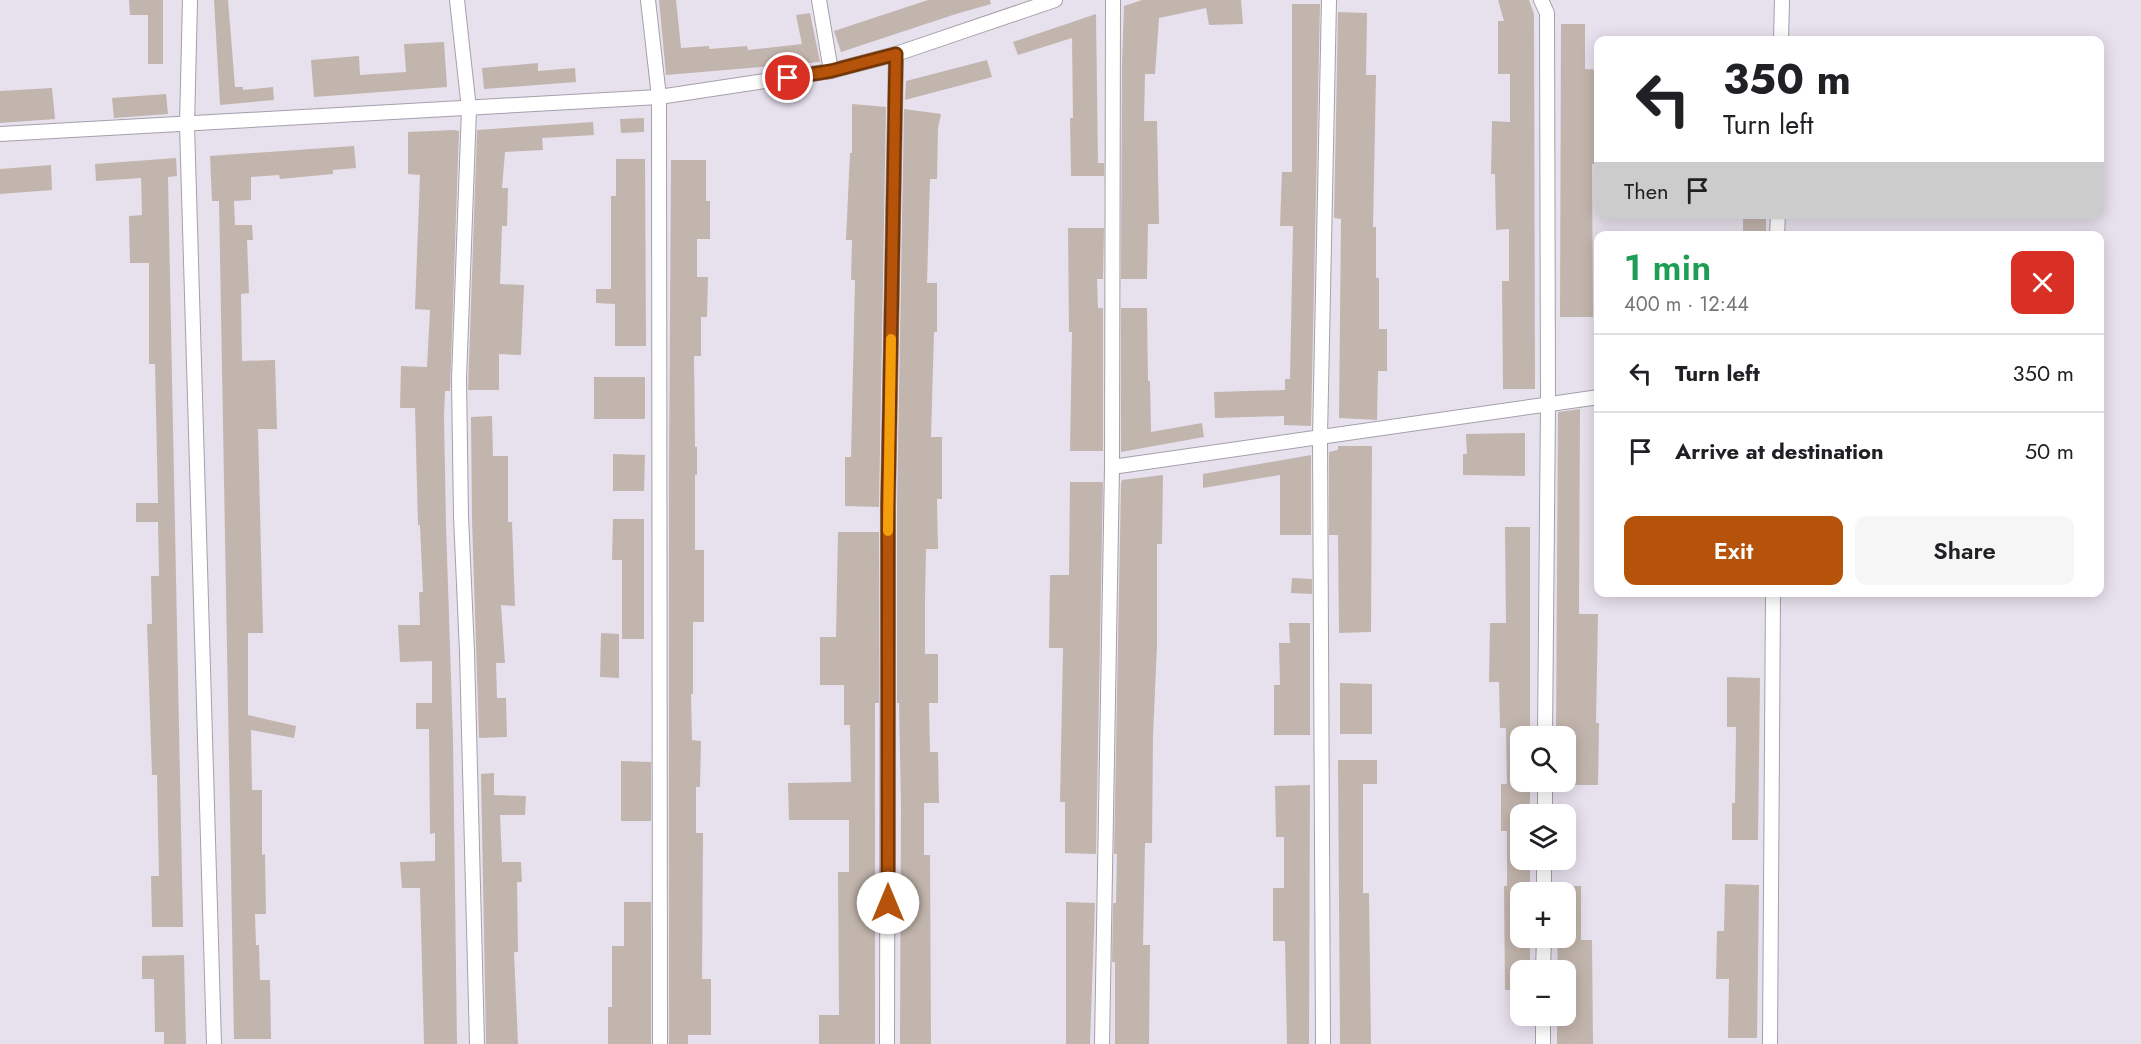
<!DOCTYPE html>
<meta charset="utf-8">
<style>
body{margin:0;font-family:Jost,sans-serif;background:#f6f6f6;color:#202124;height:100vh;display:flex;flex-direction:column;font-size:22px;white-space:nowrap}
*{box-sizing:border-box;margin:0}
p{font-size:20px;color:#757577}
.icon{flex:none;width:33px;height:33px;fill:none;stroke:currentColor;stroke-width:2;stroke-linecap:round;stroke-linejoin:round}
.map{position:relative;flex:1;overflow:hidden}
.details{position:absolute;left:1594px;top:231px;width:510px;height:366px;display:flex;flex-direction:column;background:#fff;border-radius:12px;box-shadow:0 3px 15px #0003}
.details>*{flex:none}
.top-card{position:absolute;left:1594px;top:36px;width:510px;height:183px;border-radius:12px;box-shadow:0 3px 15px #0003;background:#fff;color:#202124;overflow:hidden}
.buttons{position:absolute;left:1510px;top:726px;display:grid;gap:12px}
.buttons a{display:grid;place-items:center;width:66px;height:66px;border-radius:12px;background:#fff;box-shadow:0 3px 15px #0003;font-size:30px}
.pin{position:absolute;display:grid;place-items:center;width:51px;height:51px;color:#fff;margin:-26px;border:3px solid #fff;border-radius:50%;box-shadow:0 2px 6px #0007}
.me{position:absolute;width:66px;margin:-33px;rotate:0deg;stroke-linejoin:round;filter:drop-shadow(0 0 4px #0008)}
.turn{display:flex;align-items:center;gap:21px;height:126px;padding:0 30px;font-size:27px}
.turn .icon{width:78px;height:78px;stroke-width:2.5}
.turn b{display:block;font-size:42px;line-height:51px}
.then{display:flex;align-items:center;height:57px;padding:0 30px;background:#0003;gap:12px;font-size:22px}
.round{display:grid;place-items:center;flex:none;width:63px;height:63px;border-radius:12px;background:#f6f6f6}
.summary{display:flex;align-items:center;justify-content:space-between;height:102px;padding:0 30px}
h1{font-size:36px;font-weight:600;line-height:45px;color:#1e9e55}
.cta{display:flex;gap:12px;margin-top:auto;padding:12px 30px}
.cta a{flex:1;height:69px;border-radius:12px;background:#b45309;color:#fff;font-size:24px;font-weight:600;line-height:69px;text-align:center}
.cta a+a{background:#f6f6f6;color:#202124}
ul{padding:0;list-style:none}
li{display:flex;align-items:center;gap:18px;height:78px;padding:0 30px;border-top:2px solid #e0e0e0}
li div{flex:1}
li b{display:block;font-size:22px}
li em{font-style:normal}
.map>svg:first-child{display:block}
.building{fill:#c2b5ad}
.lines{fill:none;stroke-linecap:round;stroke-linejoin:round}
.minor-casing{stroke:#a59fab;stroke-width:16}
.minor{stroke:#fff;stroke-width:14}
.route-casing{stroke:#753606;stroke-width:15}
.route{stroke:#b45309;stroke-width:10}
.slow{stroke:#f59e0b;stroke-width:10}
</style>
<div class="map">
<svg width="2141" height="1044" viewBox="0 0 2141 1044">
<rect width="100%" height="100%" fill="#e7e1ee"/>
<g class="building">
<path d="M129,0H163V64H148V15H130Z"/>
<path d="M214,0H228L235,87H243V90L273,87L274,100L220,105Z"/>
<path d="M659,0H676L681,48L709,46V49L747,46L748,50L802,44L796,15L810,13L820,62L666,75Z"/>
<path d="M928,0H990L991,4L956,14L841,52L834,31Z"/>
<path d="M1142,0H1241L1243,24L1209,25L1206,8L1159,18L1155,74H1145L1144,121H1157L1159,224H1148L1147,279H1121L1122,63L1124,6Z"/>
<path d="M1498,0H1529L1534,14L1535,389H1503L1502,281H1509V229L1496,230L1495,174H1491L1492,121L1510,122V74H1498V21H1504Z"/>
<path d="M1292,4H1320L1311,426L1284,425V416L1215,418L1214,392L1285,390V379H1290L1293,226H1280L1282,172H1292Z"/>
<path d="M1338,12L1367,13L1366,75H1376L1373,227H1376V278H1379V329H1387V371H1378L1377,420L1339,418L1341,219L1334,218Z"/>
<path d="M1096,14L1098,163H1104V176H1071L1070,118H1073L1072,38L1018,55L1013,42Z"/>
<path d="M1561,24H1585V69L1599,70V164H1592L1593,317H1560Z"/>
<path d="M444,42L447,87L314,97L311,60L359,56L360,75L406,72L404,44Z"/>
<path d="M987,60L992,77L905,100L906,81Z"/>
<path d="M538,63V71L575,68L576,82L484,89L482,68Z"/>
<path d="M52,88L55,119L0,123V91Z"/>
<path d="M166,94L168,114L114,118L112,98Z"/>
<path d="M852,104L886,107L879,507L845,506V457H851L855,280H851L852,240H846L850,153H852Z"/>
<path d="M904,109L941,114L938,128L937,179H930L927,283H937V332H934L931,437H942V499H937L938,549H926L925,599V654H938V703H929L930,752H938L939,803H924V855H930L931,1044H900L901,806L899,703H897V505Z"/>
<path d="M644,118V132L621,133L620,119Z"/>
<path d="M593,122L594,135L542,138L543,150L505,152L502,188H508L507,226H502L500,284L524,285L521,355L499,354V390H468L477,130Z"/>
<path d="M454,130L459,131L450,391H445L444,416L446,525L453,738L457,1044H424L420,888H402L400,862L435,861V833L430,834L429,729H416V703H432V661L400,662L398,625H420L419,592H423L420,525H418L415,408H400L401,366L427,367L430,310L415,309L420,175L408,174V132Z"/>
<path d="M354,146L356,168L333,170V174L280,179L279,175L251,177V200L234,201L235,225H252L253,240H247L249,293L241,294L242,361L275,360L277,429H258L263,633H248V715L296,726L294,738L251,730L252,790H262V855L265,854L266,914H255L256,945H259L260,980H270L271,1039H234L219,201H212L210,156Z"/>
<path d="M176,158L177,176L168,177L183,927H152L151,876H159L158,829L157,775H152L147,624H152L151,576H159L158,522H136V503H158L155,364H149V263H130L129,216L142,215L141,178L96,181L95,164Z"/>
<path d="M616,159H645L646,346H615V304L596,303V289H611V196H616Z"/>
<path d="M671,160H706V201H710V239H697V277H708L707,317H701V356H694L695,447H697V475H695V550H704V622H693V694H691L692,740L701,741L700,787H696V833H703L702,979H711V1035H688V1044H669V476Z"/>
<path d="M51,165L52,190L0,194V169Z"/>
<rect x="1743" y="215" width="23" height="21"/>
<path d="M1068,228H1104L1103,279H1097L1098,308H1103V451H1070L1072,332H1069Z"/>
<path d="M1121,308H1147L1148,381H1150L1151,432L1202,423L1204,437L1121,452Z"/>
<rect x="594" y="377" width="51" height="42"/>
<path d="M1580,409L1579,614H1598L1596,723H1599L1598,785H1566V736H1556L1558,412Z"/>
<path d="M492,416L493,456H508V522H512L515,606L501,605L505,663H496L497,698H506L507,737L479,738L472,521L471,417Z"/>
<path d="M1525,433V476L1463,475V454H1467L1466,434Z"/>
<path d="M1338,446H1372L1371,632L1339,633L1338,535H1329V452L1338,450Z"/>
<path d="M613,454L645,455L644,491H613Z"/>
<path d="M1311,455V535H1280V475L1203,488V474Z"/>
<path d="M1163,475L1162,544H1157V646L1153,735L1152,843H1145L1143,945H1150L1149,1044H1115V962H1112L1113,903H1116L1117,854H1114L1121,483L1122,480Z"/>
<path d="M1070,482H1103L1096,854L1065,853V802H1060L1063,648H1049L1050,575H1069Z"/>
<path d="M613,519H644V639H622V560H612Z"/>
<path d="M1505,527H1530V736H1521V782H1530V814H1521V860H1530V892H1521V938H1530V970H1521V990H1505L1504,886H1507V831H1501V784H1507L1506,728H1500L1499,682H1489L1490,623H1506Z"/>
<path d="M838,532H879V703H875V1044H819V1015H839L838,872H849V820H789L788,783L851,782L850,725H844V685H820V637H836Z"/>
<path d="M1292,578L1312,579V594L1291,593Z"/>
<path d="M1289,623H1310V735H1274V685H1280L1279,643H1290Z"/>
<path d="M601,633L619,634V678L600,677Z"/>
<path d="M1727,677L1760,678L1758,840H1732V803H1735L1736,727H1727Z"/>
<path d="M1340,683L1372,684V734H1340Z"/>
<path d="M1338,760H1377V784H1363V893H1369L1371,1044H1340Z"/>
<path d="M621,761L651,762V821H621Z"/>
<path d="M494,773V795L526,796L525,815H500L502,862H521L522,882H517L518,952H514L518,1044H486L481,774Z"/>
<path d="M1310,785L1309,1044H1287L1285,941H1273V888H1284V837H1276L1275,786Z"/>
<path d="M1725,884L1759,885L1757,1038H1728L1729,979H1716L1717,931H1724Z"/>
<path d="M1566,886H1581V940H1592L1593,1044H1557V1016H1566V970H1558L1557,938H1566Z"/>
<path d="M624,902H651V1044H608V1007H612V946H624Z"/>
<path d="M1066,902L1095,903L1090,1044H1066Z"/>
<path d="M184,955L186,1044H164V1032H155L154,979H142V956Z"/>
</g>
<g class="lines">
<g class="minor-casing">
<g id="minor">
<path d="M190,0L187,125L214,1044"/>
<path d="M457,0L469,109L459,379L461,516L467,652L477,1044"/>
<path d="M648,0L659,97L660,1044"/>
<path d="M819,0L831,71"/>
<path d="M1541,0L1547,13L1548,404L1545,736"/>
<path d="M1781,40L1782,0"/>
<path d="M0,134L659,97L831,71L896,54L1055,0"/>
<path d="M1777,236L1778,214"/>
<path d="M1112,467L1599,397"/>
<path d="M1545,814V782"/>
<path d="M1544,892V860"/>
<path d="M1543,970L1544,938"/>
<path d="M887,1044L888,505L896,54"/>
<path d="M1102,1044L1112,467L1113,0"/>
<path d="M1323,1044L1320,437L1329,0"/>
<path d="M1543,1044V1016"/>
<path d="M1770,1044L1773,592"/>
</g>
</g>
<use href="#minor" class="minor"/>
</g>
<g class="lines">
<g class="route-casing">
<path id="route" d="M788,78L831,71L896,54L888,505V903"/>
</g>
<use href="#route" class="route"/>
<path class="slow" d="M888,531L891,339"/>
</g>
</svg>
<div class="buttons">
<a><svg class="icon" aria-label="search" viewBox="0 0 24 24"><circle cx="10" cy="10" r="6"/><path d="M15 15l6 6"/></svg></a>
<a><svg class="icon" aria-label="layers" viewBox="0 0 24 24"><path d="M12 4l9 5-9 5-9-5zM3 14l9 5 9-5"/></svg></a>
<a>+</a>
<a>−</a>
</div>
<div class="pin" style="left:788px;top:78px;background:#d93025"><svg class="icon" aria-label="arrive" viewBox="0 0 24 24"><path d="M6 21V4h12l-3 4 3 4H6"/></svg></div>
<svg class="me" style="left:888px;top:903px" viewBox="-20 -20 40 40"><circle r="19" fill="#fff"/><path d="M0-13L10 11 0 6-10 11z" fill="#b45309"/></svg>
<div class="top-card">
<div class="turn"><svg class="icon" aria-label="left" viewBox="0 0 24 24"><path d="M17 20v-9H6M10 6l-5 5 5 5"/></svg><div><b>350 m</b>Turn left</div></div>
<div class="then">Then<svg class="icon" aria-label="arrive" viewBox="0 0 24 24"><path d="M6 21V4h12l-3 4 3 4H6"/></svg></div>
</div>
<section class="details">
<div class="summary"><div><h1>1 min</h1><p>400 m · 12:44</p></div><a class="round" style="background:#d93025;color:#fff"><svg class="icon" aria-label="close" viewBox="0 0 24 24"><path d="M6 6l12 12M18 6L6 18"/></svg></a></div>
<ul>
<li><svg class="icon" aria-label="left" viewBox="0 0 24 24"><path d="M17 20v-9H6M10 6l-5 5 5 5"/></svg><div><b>Turn left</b></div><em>350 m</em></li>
<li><svg class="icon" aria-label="arrive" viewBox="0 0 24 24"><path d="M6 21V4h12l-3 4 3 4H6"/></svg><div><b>Arrive at destination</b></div><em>50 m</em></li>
</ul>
<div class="cta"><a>Exit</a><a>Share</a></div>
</section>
</div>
